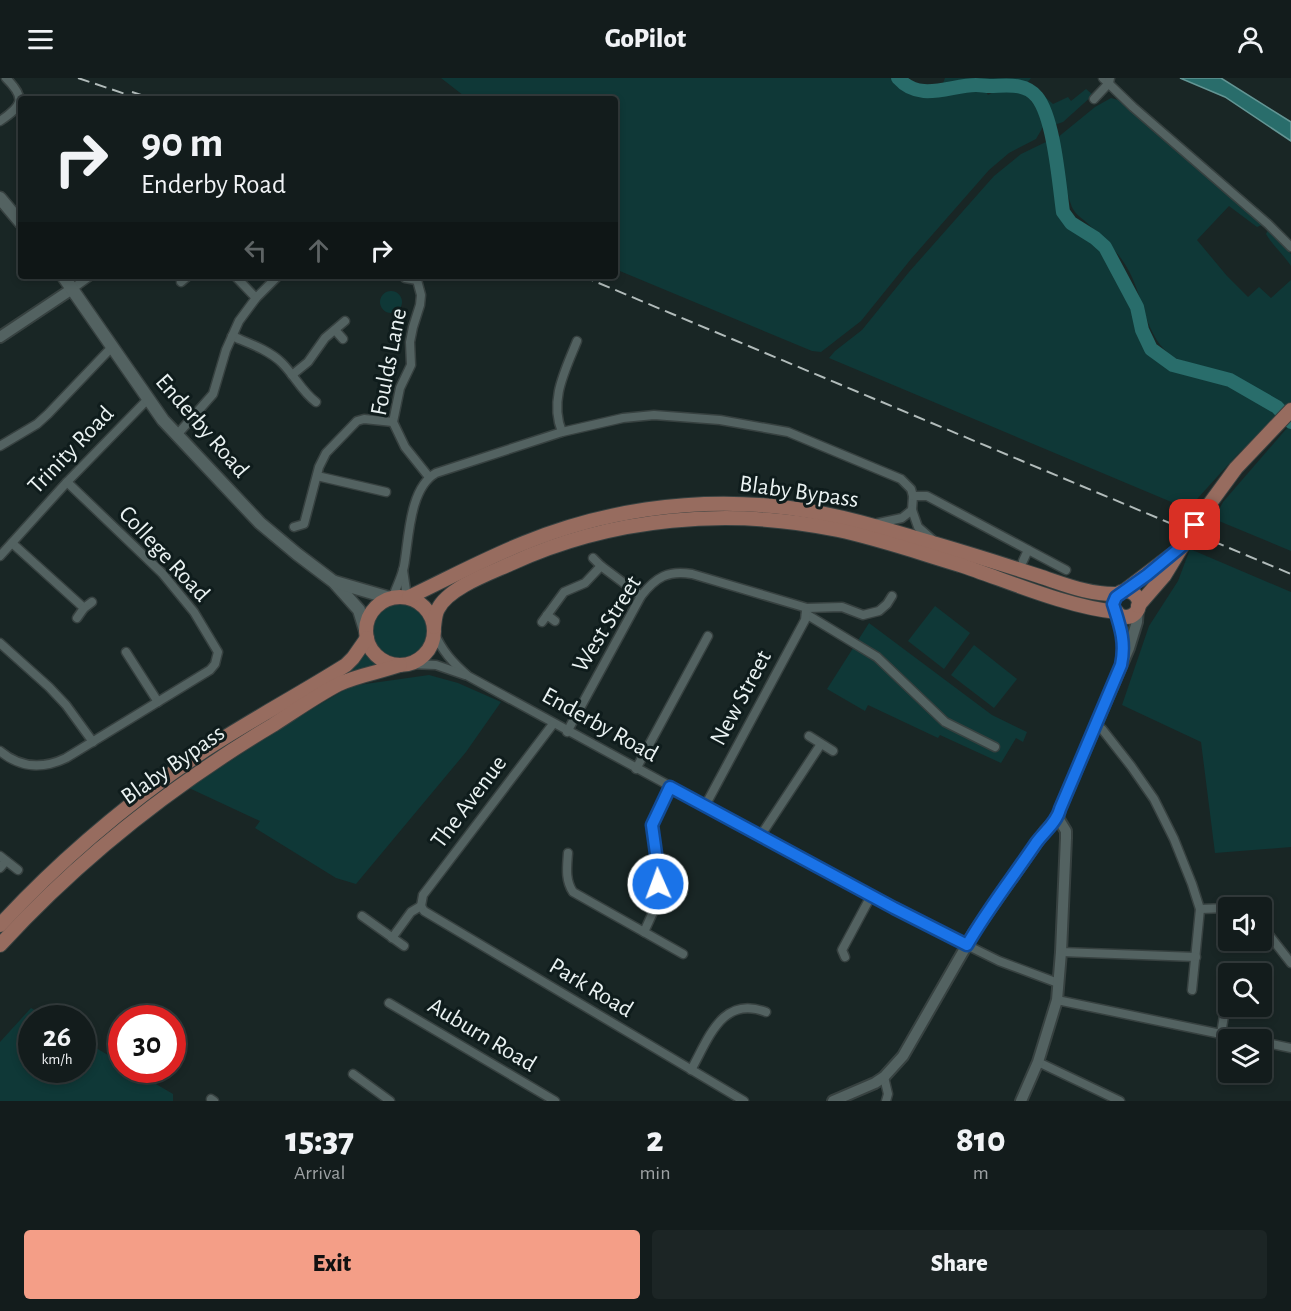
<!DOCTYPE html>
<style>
body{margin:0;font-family:"Alegreya Sans",sans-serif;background:#1c2525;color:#f1f3f6;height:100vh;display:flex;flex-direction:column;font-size:22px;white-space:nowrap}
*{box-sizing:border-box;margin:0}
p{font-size:20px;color:#9da1a3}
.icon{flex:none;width:33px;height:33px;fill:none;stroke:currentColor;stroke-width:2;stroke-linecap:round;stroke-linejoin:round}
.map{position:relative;height:1023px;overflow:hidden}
.drawer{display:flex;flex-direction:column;background:#131c1c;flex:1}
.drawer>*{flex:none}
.top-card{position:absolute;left:18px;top:18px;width:600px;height:183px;border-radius:6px;box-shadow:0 3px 9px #0003,0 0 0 2px #323a3b;background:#131c1c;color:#f1f3f6;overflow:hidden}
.buttons{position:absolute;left:1218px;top:819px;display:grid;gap:12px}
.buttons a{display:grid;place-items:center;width:54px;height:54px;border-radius:6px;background:#131c1c;box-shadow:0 3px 9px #0003,0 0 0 2px #323a3b;font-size:30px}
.speed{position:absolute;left:18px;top:927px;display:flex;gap:12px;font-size:30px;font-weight:700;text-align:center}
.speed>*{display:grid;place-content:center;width:78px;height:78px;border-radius:50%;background:#131c1c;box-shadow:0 3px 9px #0003,0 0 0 2px #323a3b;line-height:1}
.speed small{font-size:15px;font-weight:400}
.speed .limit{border:9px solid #d22;background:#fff;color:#111}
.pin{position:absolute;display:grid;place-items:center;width:51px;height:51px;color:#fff;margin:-26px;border-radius:12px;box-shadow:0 3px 9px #0006}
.me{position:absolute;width:66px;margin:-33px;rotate:358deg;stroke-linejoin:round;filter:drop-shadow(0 0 4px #0008)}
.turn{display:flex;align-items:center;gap:21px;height:126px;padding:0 24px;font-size:27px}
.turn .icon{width:78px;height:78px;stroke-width:2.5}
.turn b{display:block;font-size:42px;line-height:51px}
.lanes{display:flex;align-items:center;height:57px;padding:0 24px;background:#0003;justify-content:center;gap:30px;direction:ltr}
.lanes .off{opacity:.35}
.eta{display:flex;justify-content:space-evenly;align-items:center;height:102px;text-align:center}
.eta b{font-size:36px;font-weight:800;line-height:42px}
.button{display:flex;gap:12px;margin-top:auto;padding:12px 24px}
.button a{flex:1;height:69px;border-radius:6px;background:#f49e87;color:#111;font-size:24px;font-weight:800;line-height:69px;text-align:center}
.button a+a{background:#1c2525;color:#f1f3f6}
header{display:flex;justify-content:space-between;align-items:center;height:78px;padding:0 24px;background:#131c1c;font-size:27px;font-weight:800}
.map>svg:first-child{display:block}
.green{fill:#0f3837}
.water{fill:#296d6b;stroke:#639594;stroke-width:1.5}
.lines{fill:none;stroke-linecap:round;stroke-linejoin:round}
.river{stroke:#296d6b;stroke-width:14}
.minor-casing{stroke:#374140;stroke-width:11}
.tertiary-casing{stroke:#374140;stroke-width:14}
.secondary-casing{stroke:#374140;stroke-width:15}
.primary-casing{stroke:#374140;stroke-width:16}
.minor{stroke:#536261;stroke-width:8}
.tertiary{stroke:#536261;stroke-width:10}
.secondary{stroke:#536261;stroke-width:12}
.primary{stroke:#976c5f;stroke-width:14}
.rail{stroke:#b1bbba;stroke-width:2;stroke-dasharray:12 6;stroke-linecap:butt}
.route-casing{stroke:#114b97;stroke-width:15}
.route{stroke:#1a73e8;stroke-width:10}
.labels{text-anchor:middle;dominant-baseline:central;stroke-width:6;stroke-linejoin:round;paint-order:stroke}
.street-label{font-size:24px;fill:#eaf2f2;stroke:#0f1c1c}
</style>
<header><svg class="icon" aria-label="menu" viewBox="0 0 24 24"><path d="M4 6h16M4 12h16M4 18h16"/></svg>GoPilot<svg class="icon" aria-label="person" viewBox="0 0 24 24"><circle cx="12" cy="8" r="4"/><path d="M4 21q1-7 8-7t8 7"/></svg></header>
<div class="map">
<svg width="1291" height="1023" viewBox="0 0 1291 1023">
<rect width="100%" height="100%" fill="#192625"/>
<g class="green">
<path d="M441,0H891C901,13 921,21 938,18C956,16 963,7 984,11L988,17C1014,0 1038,21 1043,49L1036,61L1009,75L989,92L911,181L861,243L821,274L812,273L615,191V21H468Z"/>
<path d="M945,0H1031L1027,5L969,3L946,8L943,5Z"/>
<path d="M1033,8L1053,26L1068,19L1071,23L1086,11L1093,17L1063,44L1054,47C1050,40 1049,35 1047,28C1044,20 1035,16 1033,8Z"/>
<path d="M1111,20L1122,23L1260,143L1262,147L1257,149L1229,128L1197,162L1227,198L1248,219L1259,209L1271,220L1291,202V324L1284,329L1242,303L1175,280C1143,260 1145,218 1126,188C1116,171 1101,158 1086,144C1082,140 1076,137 1073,131C1068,122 1056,71 1057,60L1095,29Z"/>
<path d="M1050,62L1053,93L1062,137L1077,154L1105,171L1119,202L1134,227L1143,261L1153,275L1171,290L1193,297L1231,304L1277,331L1275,340L1236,378L1188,431L829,280L835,273L862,252L909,194L994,98L1021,76Z"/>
<path d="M1268,152L1271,153L1291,176V188C1284,177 1273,168 1266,156Z"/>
<circle cx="391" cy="224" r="11"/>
<path d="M1287,350H1291V473L1214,441L1223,424Z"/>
<path d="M1190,471L1291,514V769L1215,775L1201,664L1122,627L1149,548L1178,503Z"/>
<circle cx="400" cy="553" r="29"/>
<path d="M935,528L970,555L944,591L908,563Z"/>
<path d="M869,545L992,637L1027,654L1023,664L1016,660L1001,685L940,657L938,660L868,627L865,633L827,611Z"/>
<path d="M974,567L1017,601L994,630L951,597Z"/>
<path d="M366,570L373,580L382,585L381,588L216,677L0,861V854L54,799L148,719Z"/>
<path d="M429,597L458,605L501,624L466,674L356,806L336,800L255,750L260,743L189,710L298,639L351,608Z"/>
<path d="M31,930L49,940H32V992H82L83,962L121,985L122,992H132L173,1016V1023H0V964Z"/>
</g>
<path class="water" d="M1180,0H1221L1291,44V63L1225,19Z"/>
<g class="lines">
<path class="river" d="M898,0C920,25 950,7 976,7C981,7 985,8 990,8C1006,8 1025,4 1037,19C1054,40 1059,105 1063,134L1071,145L1095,160L1105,169L1137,229L1142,252L1151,271L1173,287L1230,302L1277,329L1291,344"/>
<g class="minor-casing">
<g id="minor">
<path d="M1103,0L1133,29L1268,146L1291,169"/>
<path d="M1094,21L1109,5L1110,0"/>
<path d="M0,43C22,28 27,21 6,0"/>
<path d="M235,198L256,220"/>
<path d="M420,198L417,202L421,217L420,227L413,249L410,264L411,287L400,310L393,344L405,369L429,399"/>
<path d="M405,200L417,202"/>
<path d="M181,204L188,198"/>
<path d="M72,211L90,198"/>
<path d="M335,252L343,261"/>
<path d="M232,258C248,265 269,272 282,285C295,298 302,314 316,324"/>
<path d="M292,297L308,284L325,260L345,243"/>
<path d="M562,354C549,322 565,293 577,263"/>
<path d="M176,358L213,316L226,272L239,243L256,220L278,198"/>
<path d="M0,368L37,346L48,336L112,269"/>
<path d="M317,398L386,414"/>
<path d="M913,418L912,432L918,449L934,463"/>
<path d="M874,446L902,440L912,432"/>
<path d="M294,449L304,446L319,389L326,375L357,343L364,341L393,344"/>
<path d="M12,465L84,530L92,524"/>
<path d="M0,478L67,404L148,321"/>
<path d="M593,480L601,488"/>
<path d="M1023,483L1028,472"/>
<path d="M403,492L407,519"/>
<path d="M393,519C396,509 402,499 404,488C409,461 409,410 436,395L562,354L623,340L654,337L720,342L788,354L901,401L911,411L913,418H927L1066,492"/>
<path d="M806,536L877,579L945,644L995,669"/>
<path d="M547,537L555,543"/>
<path d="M77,540L84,530"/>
<path d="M542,544L564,514L585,505L601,488L641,518"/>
<path d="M434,554C442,573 453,585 468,598L912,840L999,883L1058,905"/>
<path d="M0,565L49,609L66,627L93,664"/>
<path d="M126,574L158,624"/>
<path d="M409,586L436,587L465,597"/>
<path d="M1096,648L1102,651L1131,688L1154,721L1174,761L1192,806L1200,831L1192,912"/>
<path d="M567,654L641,518C656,499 668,492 692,496L807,530L842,529L863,537L879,533L887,526L892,518"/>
<path d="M809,658L833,673"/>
<path d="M0,673C20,690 43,691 66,680L210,592L215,586L218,574L194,534L162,495L67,404"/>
<path d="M636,691L708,558"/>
<path d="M705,728L805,542L806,533"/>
<path d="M761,757L821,666"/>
<path d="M568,775C567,789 565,802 573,814L683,876"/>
<path d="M0,778L18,792"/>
<path d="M0,790L6,783"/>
<path d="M421,828L424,833L744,1023"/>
<path d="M421,828L423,817L553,646"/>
<path d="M1232,830H1241"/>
<path d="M1200,831L1228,830"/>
<path d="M362,838L404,868"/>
<path d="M1262,848L1291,885"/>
<path d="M644,854L654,832L658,806V790L652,747L670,709"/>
<path d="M392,860L411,834L421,828"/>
<path d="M1061,874L1196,879"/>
<path d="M845,879L842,872L871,818"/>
<path d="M1057,922L1250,962"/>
<path d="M389,925L555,1023"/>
<path d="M1221,956L1226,925"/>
<path d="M1262,964L1291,970"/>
<path d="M1038,984L1120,1023"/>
<path d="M691,992C709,960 722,917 766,934"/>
<path d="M353,996L390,1023"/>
<path d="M884,999L888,1016L886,1023"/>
<path d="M211,1021L214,1023"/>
</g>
</g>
<g class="tertiary-casing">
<g id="tertiary">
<path d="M0,259L72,211"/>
<path d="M1117,535L1123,558V576"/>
<path d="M833,1023L875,1005L884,999L903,978L975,853L1045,753L1058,740L1060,731L1129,570L1137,544L1138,530"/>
<path d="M1021,1023L1038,984L1057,922L1061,874L1066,760V753L1058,740"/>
</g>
</g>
<g class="secondary-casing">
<g id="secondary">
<path d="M0,120L21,145"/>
<path d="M63,198L163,342L260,445L297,476L334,504L359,532L366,555"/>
<path d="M335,504L390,520"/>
</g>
</g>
<g class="primary-casing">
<g id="primary">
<path d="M1124,513L1174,475"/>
<circle cx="1126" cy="526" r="13"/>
<circle cx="400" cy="553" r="34"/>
<path d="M409,519C447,501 484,481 524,465C602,433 689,420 772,428C828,433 883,450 936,466C970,476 1005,487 1039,498C1066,507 1090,517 1118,516"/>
<path d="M1138,528L1164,498L1200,439L1236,390L1291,332"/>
<path d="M434,549C435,542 435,536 438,531C448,510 490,495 510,486C612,439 729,429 838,452C880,461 920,475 960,487C1008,503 1067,529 1117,534"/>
<path d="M0,847C61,781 130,723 205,672C251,642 300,616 346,587L353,580L367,560"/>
<path d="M0,867C80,780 171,708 273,647C295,633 316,618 339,606C359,597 380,594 400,587"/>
</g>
</g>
<use href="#minor" class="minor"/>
<use href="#tertiary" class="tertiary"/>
<use href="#secondary" class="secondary"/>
<use href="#primary" class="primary"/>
<g class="rail">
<path d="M78,0L140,21"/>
<path d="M132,14L154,21"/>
<path d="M582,198L1291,496"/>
</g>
</g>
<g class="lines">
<g class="route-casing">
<path id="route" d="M658,806V790L652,747L670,709L894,830L967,867C987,832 1013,799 1036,765C1044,754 1057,744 1060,731L1121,587C1126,564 1120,548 1113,526L1116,519L1147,497L1182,468L1195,447"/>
</g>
<use href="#route" class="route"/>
</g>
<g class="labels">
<g class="street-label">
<text transform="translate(389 284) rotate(-79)">Foulds Lane</text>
<text transform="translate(202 348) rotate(49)">Enderby Road</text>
<text transform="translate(71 372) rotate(-46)">Trinity Road</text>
<text transform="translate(799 414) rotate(8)">Blaby Bypass</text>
<text transform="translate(164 476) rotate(47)">College Road</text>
<text transform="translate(607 546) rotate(-58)">West Street</text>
<text transform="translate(741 620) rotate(-62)">New Street</text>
<text transform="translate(600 647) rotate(29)">Enderby Road</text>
<text transform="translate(173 687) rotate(-35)">Blaby Bypass</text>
<text transform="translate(469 724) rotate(-53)">The Avenue</text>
<text transform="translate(591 910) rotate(31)">Park Road</text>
<text transform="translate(482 957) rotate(31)">Auburn Road</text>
</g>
</g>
</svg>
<div class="buttons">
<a><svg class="icon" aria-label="sound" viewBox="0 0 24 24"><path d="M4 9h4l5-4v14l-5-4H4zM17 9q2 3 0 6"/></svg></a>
<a><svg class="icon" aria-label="search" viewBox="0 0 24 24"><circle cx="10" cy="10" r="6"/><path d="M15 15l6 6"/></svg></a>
<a><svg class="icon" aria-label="layers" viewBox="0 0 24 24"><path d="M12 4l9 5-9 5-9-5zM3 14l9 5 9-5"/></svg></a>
</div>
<div class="speed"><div>26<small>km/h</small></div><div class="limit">30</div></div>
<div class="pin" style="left:1195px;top:447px;background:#d93025"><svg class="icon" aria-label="arrive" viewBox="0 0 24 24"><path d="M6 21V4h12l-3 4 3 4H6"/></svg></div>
<svg class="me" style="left:658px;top:806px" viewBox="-20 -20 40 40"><circle r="17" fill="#1a73e8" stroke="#fff" stroke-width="3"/><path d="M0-11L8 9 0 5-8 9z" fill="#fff"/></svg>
<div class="top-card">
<div class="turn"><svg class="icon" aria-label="right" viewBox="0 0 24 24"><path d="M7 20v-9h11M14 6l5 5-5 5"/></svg><div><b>90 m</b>Enderby Road</div></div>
<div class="lanes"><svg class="icon off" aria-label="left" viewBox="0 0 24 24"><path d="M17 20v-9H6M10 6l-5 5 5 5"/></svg><svg class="icon off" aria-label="ahead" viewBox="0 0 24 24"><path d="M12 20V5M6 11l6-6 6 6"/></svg><svg class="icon" aria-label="right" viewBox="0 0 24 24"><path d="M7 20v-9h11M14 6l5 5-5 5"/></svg></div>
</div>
</div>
<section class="drawer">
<div class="eta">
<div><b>15:37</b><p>Arrival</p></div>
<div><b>2</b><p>min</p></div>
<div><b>810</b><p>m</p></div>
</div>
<div class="button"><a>Exit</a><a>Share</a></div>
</section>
